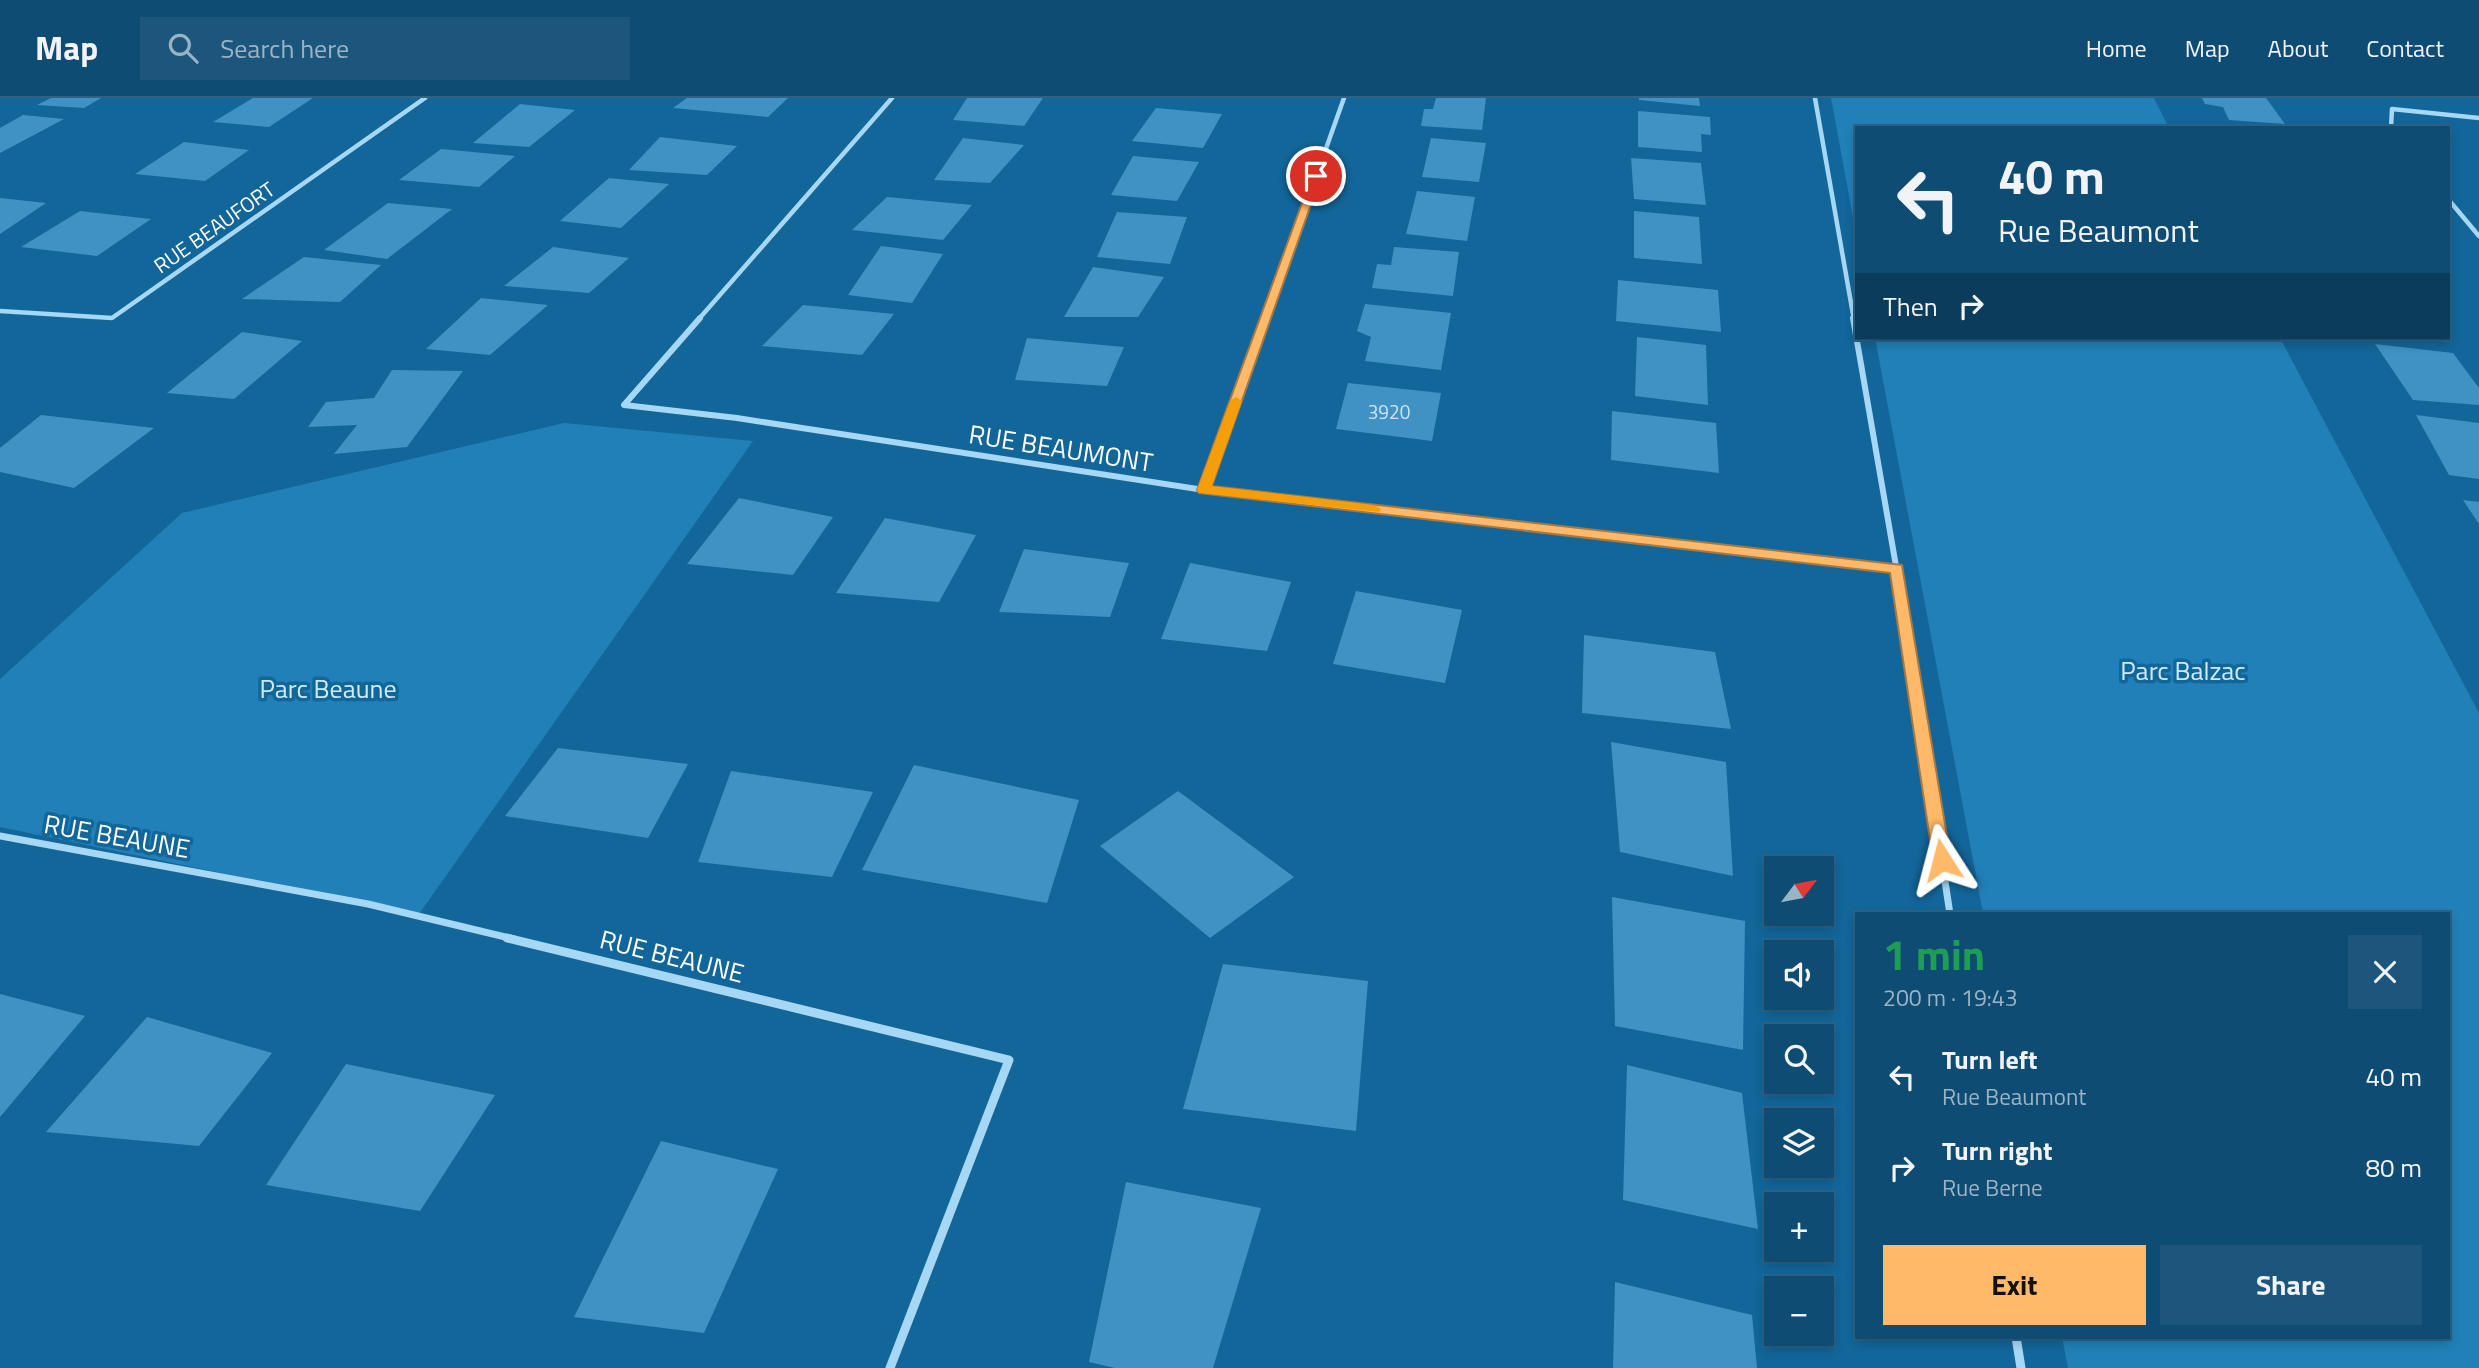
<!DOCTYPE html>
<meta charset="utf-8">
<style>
body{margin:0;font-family:"Titillium Web",sans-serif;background:#1c567c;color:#f1f3f6;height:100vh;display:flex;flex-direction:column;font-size:26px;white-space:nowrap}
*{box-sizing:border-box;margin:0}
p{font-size:23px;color:#9bb4c5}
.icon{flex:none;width:38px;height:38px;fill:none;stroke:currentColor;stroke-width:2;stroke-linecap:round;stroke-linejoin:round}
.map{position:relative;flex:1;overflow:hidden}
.drawer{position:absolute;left:1855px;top:814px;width:595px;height:427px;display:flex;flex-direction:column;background:#0e4c74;border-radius:0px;box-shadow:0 4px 10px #0003,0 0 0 2px #2e6386}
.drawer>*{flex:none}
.guide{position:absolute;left:1855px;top:28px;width:595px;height:214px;border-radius:0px;box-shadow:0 4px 10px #0003,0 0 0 2px #2e6386;background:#0e4c74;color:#f1f3f6;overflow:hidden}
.needle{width:46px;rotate:58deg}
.fabs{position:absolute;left:1764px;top:758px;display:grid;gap:14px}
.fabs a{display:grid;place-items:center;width:70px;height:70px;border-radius:0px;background:#0e4c74;box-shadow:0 4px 10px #0003,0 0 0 2px #2e6386;font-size:35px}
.pin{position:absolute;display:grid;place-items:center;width:60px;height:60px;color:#fff;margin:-30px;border:4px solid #fff;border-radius:50%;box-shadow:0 2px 7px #0007}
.me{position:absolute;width:77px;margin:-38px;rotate:351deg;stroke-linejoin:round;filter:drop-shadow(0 0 5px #0008)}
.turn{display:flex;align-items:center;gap:24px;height:147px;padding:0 28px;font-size:32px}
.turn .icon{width:91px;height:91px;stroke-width:2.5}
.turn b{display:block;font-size:49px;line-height:60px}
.then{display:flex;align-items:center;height:66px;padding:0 28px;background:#0003;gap:14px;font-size:26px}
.round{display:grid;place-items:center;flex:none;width:74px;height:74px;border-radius:0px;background:#1c567c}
.summary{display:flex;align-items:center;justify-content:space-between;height:119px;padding:0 28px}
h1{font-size:42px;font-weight:700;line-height:52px;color:#1e9e55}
.button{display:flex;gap:14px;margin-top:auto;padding:14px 28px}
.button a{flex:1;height:80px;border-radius:0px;background:#ffb969;color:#111;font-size:28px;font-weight:700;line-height:80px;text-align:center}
.button a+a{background:#1c567c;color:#f1f3f6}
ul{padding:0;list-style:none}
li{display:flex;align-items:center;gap:21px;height:91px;padding:0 28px}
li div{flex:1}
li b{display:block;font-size:26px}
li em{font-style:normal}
header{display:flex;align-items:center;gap:42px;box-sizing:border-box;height:98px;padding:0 35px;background:#0e4c74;border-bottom:2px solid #2e6386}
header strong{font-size:33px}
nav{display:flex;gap:38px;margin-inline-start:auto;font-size:24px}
.search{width:490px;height:63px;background:#1c567c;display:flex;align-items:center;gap:18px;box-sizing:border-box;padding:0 24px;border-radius:0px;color:#9bb4c5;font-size:26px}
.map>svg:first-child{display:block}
.green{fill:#2180b7}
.building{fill:#3f92c3}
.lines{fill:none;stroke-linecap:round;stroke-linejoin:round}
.minor-far3{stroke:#a6d7f4;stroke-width:4.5}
.minor-far2{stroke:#a6d7f4;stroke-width:6}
.minor-far1{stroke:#a6d7f4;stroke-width:7}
.minor{stroke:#a6d7f4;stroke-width:9}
.route{fill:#ffb969;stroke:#a67844;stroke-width:2}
.slow{fill:#f59e0b}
.labels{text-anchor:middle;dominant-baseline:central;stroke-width:7;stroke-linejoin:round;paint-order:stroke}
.far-number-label{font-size:19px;fill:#cfe4f0}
.far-street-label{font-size:21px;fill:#fff;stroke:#12669a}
.street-label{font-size:26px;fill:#fff;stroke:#12669a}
.park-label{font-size:26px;fill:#ceecfd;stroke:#12669a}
</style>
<header>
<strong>Map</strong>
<div class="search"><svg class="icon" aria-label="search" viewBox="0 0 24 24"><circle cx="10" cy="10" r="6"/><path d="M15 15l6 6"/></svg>Search here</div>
<nav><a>Home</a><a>Map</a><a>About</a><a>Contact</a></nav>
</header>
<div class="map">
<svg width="2479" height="1270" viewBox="0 0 2479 1270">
<rect width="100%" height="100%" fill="#12669a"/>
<g class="green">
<path d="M1831,0H2154L2169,30H1857V141Z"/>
<path d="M1875,240H2280L2479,615V1270H2068L2062,1239H2448V816L1983,815Z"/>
<path d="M564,325L753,343L419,816L0,729V581L182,415Z"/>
</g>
<g class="building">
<path d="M51,0H101L84,10L37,7Z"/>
<path d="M253,0H313L269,29L213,24Z"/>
<path d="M687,0H788L768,19L673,10Z"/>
<path d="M967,0H1043L1024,28L953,22Z"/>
<path d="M1436,0H1486L1482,32L1421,28L1424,11H1433Z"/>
<path d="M1639,0H1699L1700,8L1639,2Z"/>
<path d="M2202,0H2266L2285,26L2229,22L2223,9L2205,6Z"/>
<path d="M520,6L575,12L529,49L473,45Z"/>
<path d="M1156,10L1222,16L1203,50L1132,43Z"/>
<path d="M1638,13L1710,19L1711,37L1701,36L1702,54L1638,49Z"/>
<path d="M23,17L64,21L0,55V30Z"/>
<path d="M660,39L737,48L707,77L629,72Z"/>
<path d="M963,40L1024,47L990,85L934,82Z"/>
<path d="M1431,40L1486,45L1479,84L1422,79Z"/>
<path d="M184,44L249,52L205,83L135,76Z"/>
<path d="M441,51L515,58L479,89L399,82Z"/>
<path d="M1133,58L1199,64L1177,103L1111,97Z"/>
<path d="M1631,60L1701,65L1706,107L1634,101Z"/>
<path d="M609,80L669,86L621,130L560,123Z"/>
<path d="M1417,93L1475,99L1467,143L1406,136Z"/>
<path d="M887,99L972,107L943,142L852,132Z"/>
<path d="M0,100L46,105L0,136Z"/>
<path d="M388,105L452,111L387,161L324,152Z"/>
<path d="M80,113L151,121L97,158L21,149Z"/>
<path d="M1634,113L1699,119L1702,166L1634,160Z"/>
<path d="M1117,114L1187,119L1170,166L1097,159Z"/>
<path d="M881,148L943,156L912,205L848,197Z"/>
<path d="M553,149L629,160L589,195L504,188Z"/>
<path d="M1394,149L1459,154L1453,198L1372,190L1377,166L1391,167Z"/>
<path d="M304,159L381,167L340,204L242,201Z"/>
<path d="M1093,169L1164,179L1138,219H1064Z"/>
<path d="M1618,182L1718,192L1721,234L1616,223Z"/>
<path d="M481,200L548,207L490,257L426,251Z"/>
<path d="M1365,206L1451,215L1441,272L1365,263L1371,239L1357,233Z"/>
<path d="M803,207L894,216L862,257L762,248Z"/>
<path d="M242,234L302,243L234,301L167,295Z"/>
<path d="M1637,239L1706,247L1708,307L1635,298Z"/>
<path d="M1027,240L1124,249L1107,288L1015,282Z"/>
<path d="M2375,246L2453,255L2479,290V307L2413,302Z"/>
<path d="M392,272L463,273L407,349L334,356L357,327L308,329L326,304L374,300Z"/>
<path d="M1348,285L1441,295L1432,343L1336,331Z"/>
<path d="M1612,313L1716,325L1719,375L1611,362Z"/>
<path d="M41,317L154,330L74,390L0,374V350Z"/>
<path d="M2416,317L2479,325V381L2449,377Z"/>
<path d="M739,400L833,419L793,477L687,466Z"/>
<path d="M2463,402L2479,404V426Z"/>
<path d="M885,420L976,437L939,504L836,495Z"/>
<path d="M1024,451L1129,465L1110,519L999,514Z"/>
<path d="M1190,465L1291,484L1267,553L1161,541Z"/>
<path d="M1356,493L1462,512L1445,585L1333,566Z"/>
<path d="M1584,537L1715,554L1731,631L1582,615Z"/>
<path d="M1611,644L1726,664L1733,778L1620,754Z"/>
<path d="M558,650L688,666L648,740L505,718Z"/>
<path d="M914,667L1079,702L1047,805L862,772Z"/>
<path d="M731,673L873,694L832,779L698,764Z"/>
<path d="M1178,693L1294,779L1210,840L1100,748Z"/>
<path d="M1612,799L1745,823L1743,952L1615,928Z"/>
<path d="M1223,866L1368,883L1356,1033L1183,1011Z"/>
<path d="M0,896L85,918L0,1019Z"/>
<path d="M147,919L272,955L199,1048L46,1034Z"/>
<path d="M346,966L495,997L420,1113L266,1087Z"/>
<path d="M1627,967L1742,995L1758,1131L1623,1102Z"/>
<path d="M661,1043L778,1071L704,1235L574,1219Z"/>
<path d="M1126,1084L1261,1110L1213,1270H1115L1089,1264Z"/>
<path d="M1615,1184L1752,1217L1757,1270H1613Z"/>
</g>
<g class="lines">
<g class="minor-far3">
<path d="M1815,0L1854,222"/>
<path d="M2391,30L2392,11L2479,20"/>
<path d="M2448,101L2479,138"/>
<path d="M0,213L112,220L425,0"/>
<path d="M698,222L892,0"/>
<path d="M1265,222L1344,0"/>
</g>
<g class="minor-far2">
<path d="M700,220L624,307L737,320L1204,392L1897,471"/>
<path d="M1853,220L1901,497"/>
<path d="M1204,392L1265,220"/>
</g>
<g class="minor-far1">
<path d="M1901,496L1950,816"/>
<path d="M0,738L368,806L514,841"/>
</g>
<g class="minor">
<path d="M507,840L1009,962L890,1270"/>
<path d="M2016,1239L2021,1270"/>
</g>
</g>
<path class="route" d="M1313,75L1321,78L1212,388L1902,467L1951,762L1948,767H1936L1933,762L1890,475L1199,395L1197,392Z"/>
<path class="slow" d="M1236,299L1242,303L1212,388L1374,407L1381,411L1379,414L1199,395L1197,392L1230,303Z"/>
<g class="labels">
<g class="far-number-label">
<text x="1389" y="313">3920</text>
</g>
<g class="far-street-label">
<text transform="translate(214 129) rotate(-35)">RUE BEAUFORT</text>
</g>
<g class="street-label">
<text transform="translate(1061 350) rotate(9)">RUE BEAUMONT</text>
<text transform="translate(117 738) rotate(10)">RUE BEAUNE</text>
<text transform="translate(672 858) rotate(14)">RUE BEAUNE</text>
</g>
<g class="park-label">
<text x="2183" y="572">Parc Balzac</text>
<text x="328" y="590">Parc Beaune</text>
</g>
</g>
</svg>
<div class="fabs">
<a><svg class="needle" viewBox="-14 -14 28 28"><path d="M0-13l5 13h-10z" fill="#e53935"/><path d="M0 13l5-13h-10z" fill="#9bb4c5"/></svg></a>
<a><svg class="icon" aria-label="sound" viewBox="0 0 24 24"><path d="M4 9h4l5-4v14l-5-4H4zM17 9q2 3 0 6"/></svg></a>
<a><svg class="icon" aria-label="search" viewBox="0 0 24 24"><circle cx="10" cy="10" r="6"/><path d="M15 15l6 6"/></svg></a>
<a><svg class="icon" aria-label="layers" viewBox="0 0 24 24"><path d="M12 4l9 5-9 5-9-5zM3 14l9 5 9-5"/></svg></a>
<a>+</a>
<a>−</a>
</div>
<div class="pin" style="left:1316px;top:78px;background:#d93025"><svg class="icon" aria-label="arrive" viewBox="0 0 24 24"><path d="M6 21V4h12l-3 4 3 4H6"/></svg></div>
<svg class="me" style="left:1942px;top:762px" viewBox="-20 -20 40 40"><path d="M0-17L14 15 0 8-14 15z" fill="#ffb969" stroke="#fff" stroke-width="4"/></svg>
<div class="guide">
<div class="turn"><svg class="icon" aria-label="left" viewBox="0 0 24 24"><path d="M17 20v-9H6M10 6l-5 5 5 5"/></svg><div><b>40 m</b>Rue Beaumont</div></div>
<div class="then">Then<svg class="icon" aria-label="right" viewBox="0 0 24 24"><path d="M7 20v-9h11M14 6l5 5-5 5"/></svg></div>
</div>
<section class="drawer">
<div class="summary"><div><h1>1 min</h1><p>200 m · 19:43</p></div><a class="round"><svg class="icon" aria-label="close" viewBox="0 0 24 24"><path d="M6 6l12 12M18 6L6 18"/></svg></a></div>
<ul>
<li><svg class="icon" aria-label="left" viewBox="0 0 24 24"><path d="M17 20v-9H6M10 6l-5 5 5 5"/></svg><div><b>Turn left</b><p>Rue Beaumont</p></div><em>40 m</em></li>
<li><svg class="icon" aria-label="right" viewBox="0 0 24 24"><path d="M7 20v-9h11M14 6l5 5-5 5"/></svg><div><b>Turn right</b><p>Rue Berne</p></div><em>80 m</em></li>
</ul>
<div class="button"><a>Exit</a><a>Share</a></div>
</section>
</div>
